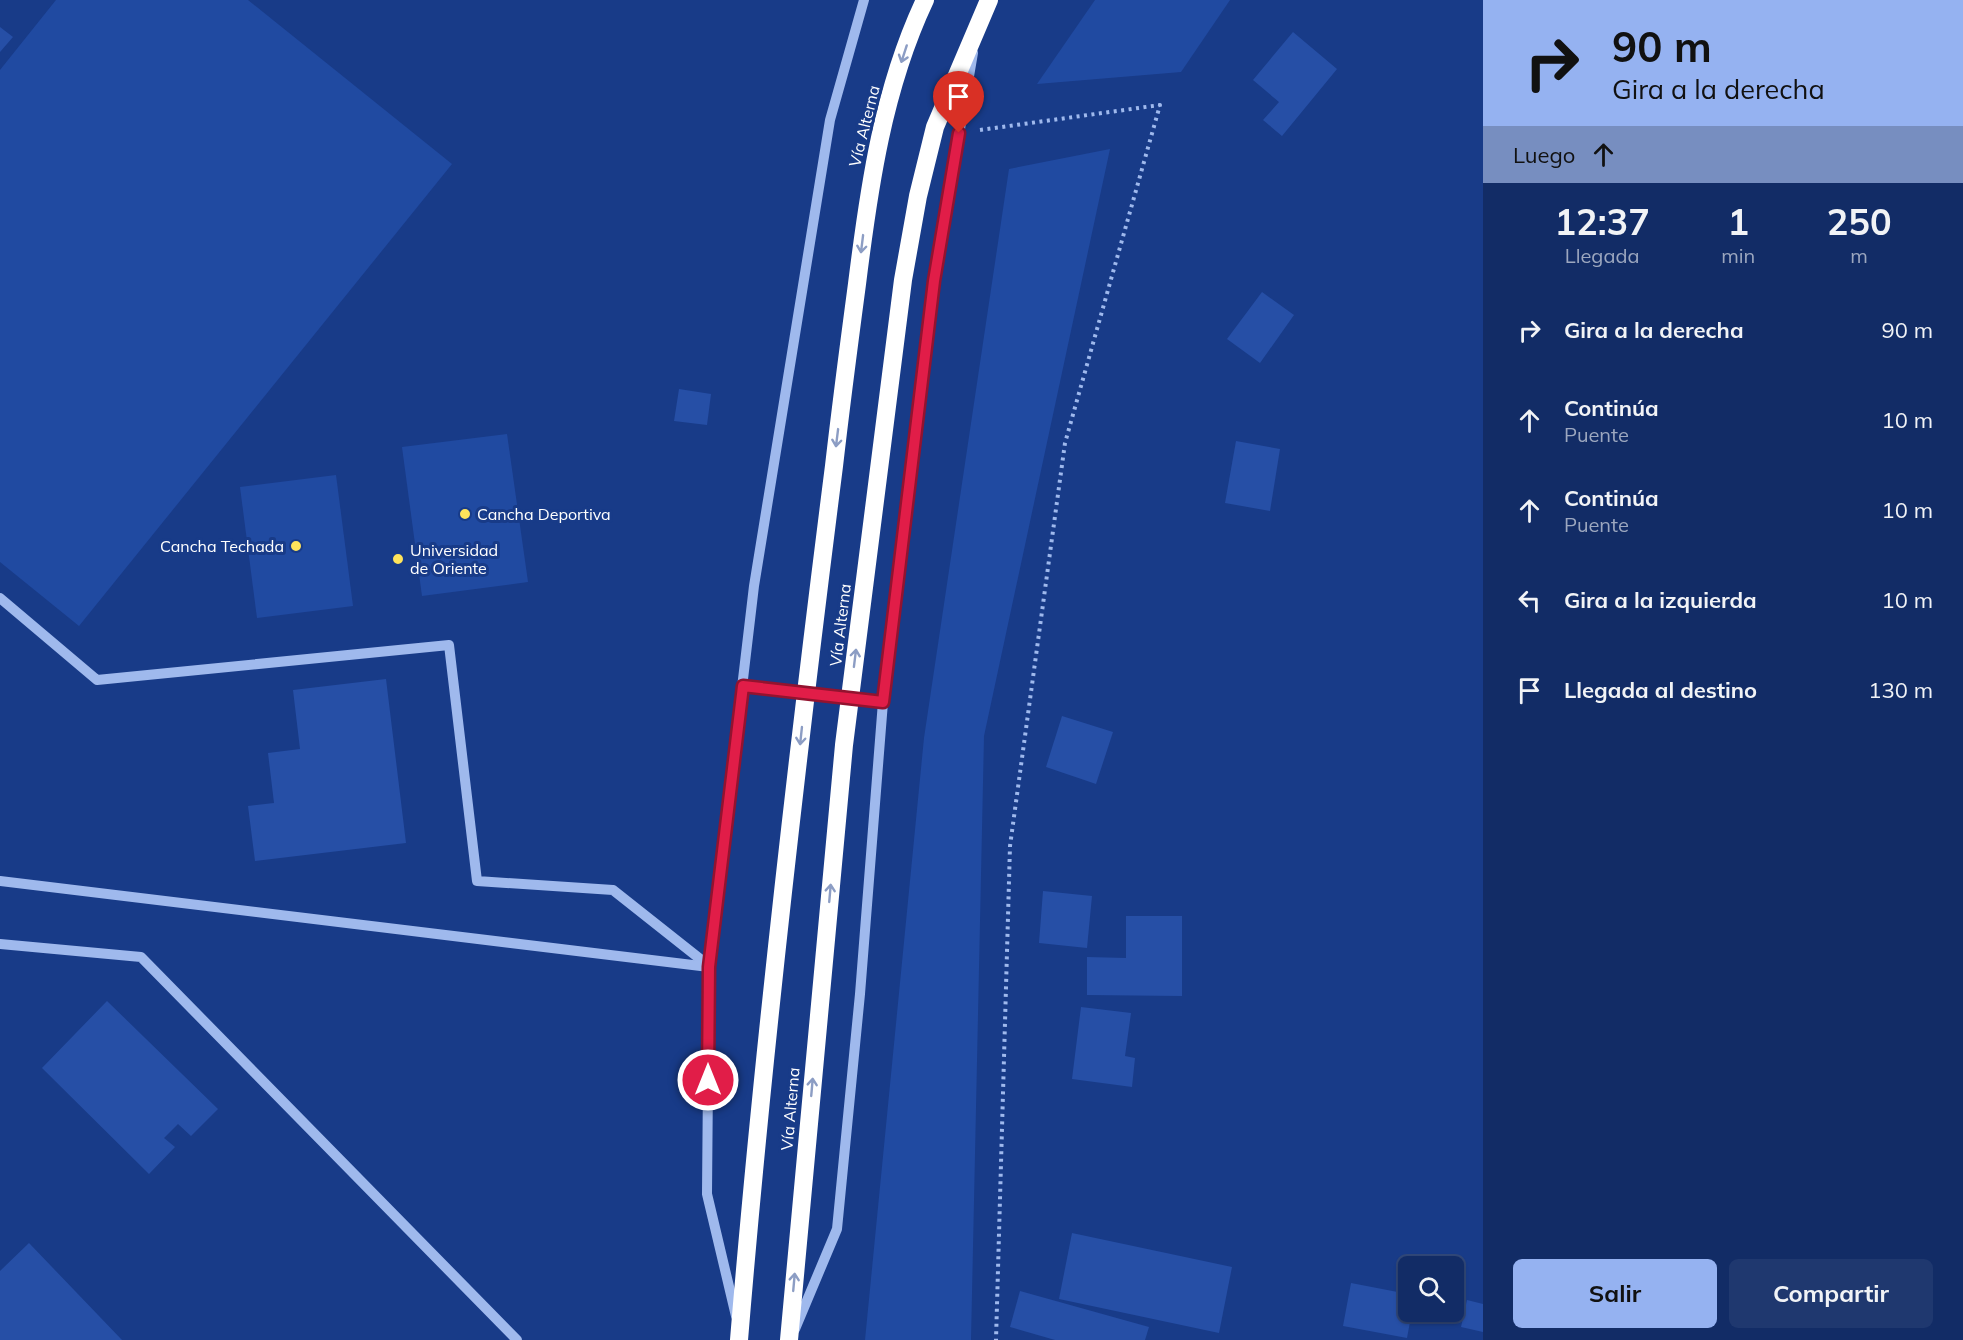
<!DOCTYPE html>
<html lang="es">
<meta charset="utf-8">
<style>
body{margin:0;font-family:Mulish,sans-serif;background:#1f386f;color:#f1f3f6;height:100vh;display:flex;flex-direction:column;font-size:22px;white-space:nowrap}
*{box-sizing:border-box;margin:0}
p{font-size:20px;color:#9ca7bf}
.icon{flex:none;width:33px;height:33px;fill:none;stroke:currentColor;stroke-width:2;stroke-linecap:round;stroke-linejoin:round}
.map{position:relative;flex:1;overflow:hidden}
.sheet{display:flex;flex-direction:column;background:#122c66;width:480px}
.sheet>*{flex:none}
.top-card{background:#95b2f1;color:#111;overflow:hidden}
.fabs{position:absolute;left:1398px;top:1256px;display:grid;gap:12px}
.fabs a{display:grid;place-items:center;width:66px;height:66px;border-radius:9px;background:#122c66;box-shadow:0 2px 4px #0004,0 0 0 2px #31487a;font-size:30px}
.pin{position:absolute;display:grid;place-items:center;width:51px;height:51px;color:#fff;margin:-62px -26px;border-radius:50% 50% 50% 0;rotate:-45deg;box-shadow:0 0 6px #0007}
.pin .icon{rotate:45deg}
.me{position:absolute;width:66px;margin:-33px;rotate:0deg;stroke-linejoin:round;filter:drop-shadow(0 0 4px #0008)}
.turn{display:flex;align-items:center;gap:21px;height:126px;padding:0 30px;font-size:27px}
.turn .icon{width:78px;height:78px;stroke-width:2.5}
.turn b{display:block;font-size:42px;line-height:51px}
.then{display:flex;align-items:center;height:57px;padding:0 30px;background:#0003;gap:12px;font-size:22px}
.eta{display:flex;justify-content:space-evenly;align-items:center;height:102px;text-align:center}
.eta b{font-size:36px;font-weight:700;line-height:42px}
.action{display:flex;gap:12px;margin-top:auto;padding:12px 30px}
.action a{flex:1;height:69px;border-radius:9px;background:#95b2f1;color:#111;font-size:24px;font-weight:700;line-height:69px;text-align:center}
.action a+a{background:#1f386f;color:#f1f3f6}
ul{padding:0;list-style:none}
li{display:flex;align-items:center;gap:18px;height:90px;padding:0 30px}
li div{flex:1}
li b{display:block;font-size:22px}
li em{font-style:normal}
main{display:flex;flex:1;min-height:0}
.map>svg:first-child{display:block}
.green{fill:#204aa1}
.building{fill:#264fa6}
.lines{fill:none;stroke-linecap:round;stroke-linejoin:round}
.path{stroke:#9fb9ed;stroke-width:4;stroke-dasharray:3 4.5;stroke-linecap:butt}
.minor{stroke:#9fb9ed;stroke-width:10}
.highway{stroke:#fff;stroke-width:18}
.minor-bridge{stroke:#9fb9ed;stroke-width:10}
.oneway{stroke:#8c9dc4}
.route-casing{stroke:#92132f;stroke-width:15}
.route{stroke:#e11d48;stroke-width:10}
.poi-dot{fill:#ffe45b;stroke:#183b88;stroke-width:2}
.labels{text-anchor:middle;dominant-baseline:central;stroke-width:6;stroke-linejoin:round;paint-order:stroke}
.street-label{font-size:16px;fill:#fff;stroke:#183b88}
.poi-label{font-size:16px;fill:#fff;stroke:#183b88;text-anchor:start}
</style>
<main>
<div class="map">
<svg width="1483" height="1340" viewBox="0 0 1483 1340">
<rect width="100%" height="100%" fill="#183b88"/>
<g class="green">
<path d="M56,0H248L452,164L79,626L0,562V70Z"/>
<path d="M1095,0H1230L1181,72L1037,84Z"/>
<path d="M1110,149L984,736L971,1340H865L924,738L1009,169Z"/>
<path d="M507,434L528,582L422,596L402,447Z"/>
<path d="M336,475L353,606L257,618L240,487Z"/>
</g>
<g class="building">
<path d="M0,27L13,37L0,52Z"/>
<path d="M1293,32L1337,69L1282,136L1263,120L1279,102L1253,80Z"/>
<path d="M1262,292L1294,315L1260,363L1227,339Z"/>
<path d="M679,389L711,394L707,425L674,421Z"/>
<path d="M1236,441L1280,449L1270,511L1225,503Z"/>
<path d="M386,679L406,843L255,861L248,806L274,803L268,753L300,749L293,690Z"/>
<path d="M1062,716L1113,732L1096,784L1046,767Z"/>
<path d="M1043,891L1092,896L1087,948L1039,943Z"/>
<path d="M1126,916H1182V996L1087,995V957L1126,958Z"/>
<path d="M107,1001L218,1109L191,1136L178,1124L164,1138L175,1147L149,1174L42,1068Z"/>
<path d="M1081,1007L1131,1013L1125,1056L1135,1058L1132,1087L1072,1079Z"/>
<path d="M1072,1233L1232,1267L1219,1333L1059,1299Z"/>
<path d="M29,1243L122,1340H0V1271Z"/>
<path d="M1351,1283L1408,1294V1311H1412L1407,1338L1343,1326Z"/>
<path d="M1020,1291L1149,1327L1145,1340H1055L1010,1327Z"/>
<path d="M1467,1300L1483,1304V1332L1461,1327Z"/>
</g>
<g class="lines">
<path class="path" d="M980,130L1160,105L1065,443L1010,846L996,1340"/>
<g class="minor">
<path d="M0,598L97,680L449,645L477,881L613,890L709,966"/>
<path d="M743,686L787,691"/>
<path d="M0,881L709,967L707,1194L736,1316"/>
<path d="M0,944L141,957L517,1340"/>
<path d="M709,967L754,586L830,120L864,0"/>
<path d="M795,1329L837,1229L860,994L883,702L934,281L973,53"/>
</g>
<g class="highway">
<path d="M739,1340C763,1048 797,757 834,466C841,405 849,344 857,284C869,187 883,89 925,0"/>
<path d="M789,1340L844,745L903,280L918,196L935,127L989,0"/>
</g>
<g class="minor-bridge">
<path d="M787,691L824,695"/>
<path d="M831,696L868,700"/>
</g>
</g>
<defs><path id="oneway-shaft" d="M-6 0H5M1.5-3L5.5 0L1.5 3" fill="none" stroke-width="1.6" stroke-linecap="round" stroke-linejoin="round" transform="scale(1.5)"/></defs>
<g class="oneway">
<use href="#oneway-shaft" transform="translate(904 54) rotate(108)"/>
<use href="#oneway-shaft" transform="translate(862 244) rotate(97)"/>
<use href="#oneway-shaft" transform="translate(837 438) rotate(97)"/>
<use href="#oneway-shaft" transform="translate(855 658) rotate(-83)"/>
<use href="#oneway-shaft" transform="translate(801 736) rotate(96)"/>
<use href="#oneway-shaft" transform="translate(830 893) rotate(-85)"/>
<use href="#oneway-shaft" transform="translate(812 1087) rotate(-85)"/>
<use href="#oneway-shaft" transform="translate(794 1282) rotate(-85)"/>
</g>
<g class="lines">
<g class="route-casing">
<path id="route" d="M708,1080L709,967L743,686L883,702L934,281L959,133"/>
</g>
<use href="#route" class="route"/>
</g>
<g class="poi-dot">
<circle cx="465" cy="514" r="6"/>
<circle cx="296" cy="546" r="6"/>
<circle cx="398" cy="559" r="6"/>
</g>
<g class="labels">
<g class="street-label">
<text transform="translate(864 126) rotate(-76)">Vía Alterna</text>
<text transform="translate(840 625) rotate(-83)">Vía Alterna</text>
<text transform="translate(790 1109) rotate(-85)">Vía Alterna</text>
</g>
<g class="poi-label">
<text x="477" y="514">Cancha Deportiva</text>
<text x="284" y="546" text-anchor="end">Cancha Techada</text>
<text x="410" y="550">Universidad<tspan x="410" dy="18">de Oriente</tspan></text>
</g>
</g>
</svg>
<div class="fabs">
<a><svg class="icon" aria-label="search" viewBox="0 0 24 24"><circle cx="10" cy="10" r="6"/><path d="M15 15l6 6"/></svg></a>
</div>
<div class="pin" style="left:959px;top:133px;background:#d93025"><svg class="icon" aria-label="arrive" viewBox="0 0 24 24"><path d="M6 21V4h12l-3 4 3 4H6"/></svg></div>
<svg class="me" style="left:708px;top:1080px" viewBox="-20 -20 40 40"><circle r="17" fill="#e11d48" stroke="#fff" stroke-width="3"/><path d="M0-11L8 9 0 5-8 9z" fill="#fff"/></svg>
</div>
<section class="sheet">
<div class="top-card">
<div class="turn"><svg class="icon" aria-label="right" viewBox="0 0 24 24"><path d="M7 20v-9h11M14 6l5 5-5 5"/></svg><div><b>90 m</b>Gira a la derecha</div></div>
<div class="then">Luego<svg class="icon" aria-label="ahead" viewBox="0 0 24 24"><path d="M12 20V5M6 11l6-6 6 6"/></svg></div>
</div>
<div class="eta">
<div><b>12:37</b><p>Llegada</p></div>
<div><b>1</b><p>min</p></div>
<div><b>250</b><p>m</p></div>
</div>
<ul>
<li><svg class="icon" aria-label="right" viewBox="0 0 24 24"><path d="M7 20v-9h11M14 6l5 5-5 5"/></svg><div><b>Gira a la derecha</b></div><em>90 m</em></li>
<li><svg class="icon" aria-label="ahead" viewBox="0 0 24 24"><path d="M12 20V5M6 11l6-6 6 6"/></svg><div><b>Continúa</b><p>Puente</p></div><em>10 m</em></li>
<li><svg class="icon" aria-label="ahead" viewBox="0 0 24 24"><path d="M12 20V5M6 11l6-6 6 6"/></svg><div><b>Continúa</b><p>Puente</p></div><em>10 m</em></li>
<li><svg class="icon" aria-label="left" viewBox="0 0 24 24"><path d="M17 20v-9H6M10 6l-5 5 5 5"/></svg><div><b>Gira a la izquierda</b></div><em>10 m</em></li>
<li><svg class="icon" aria-label="arrive" viewBox="0 0 24 24"><path d="M6 21V4h12l-3 4 3 4H6"/></svg><div><b>Llegada al destino</b></div><em>130 m</em></li>
</ul>
<div class="action"><a>Salir</a><a>Compartir</a></div>
</section>
</main>
